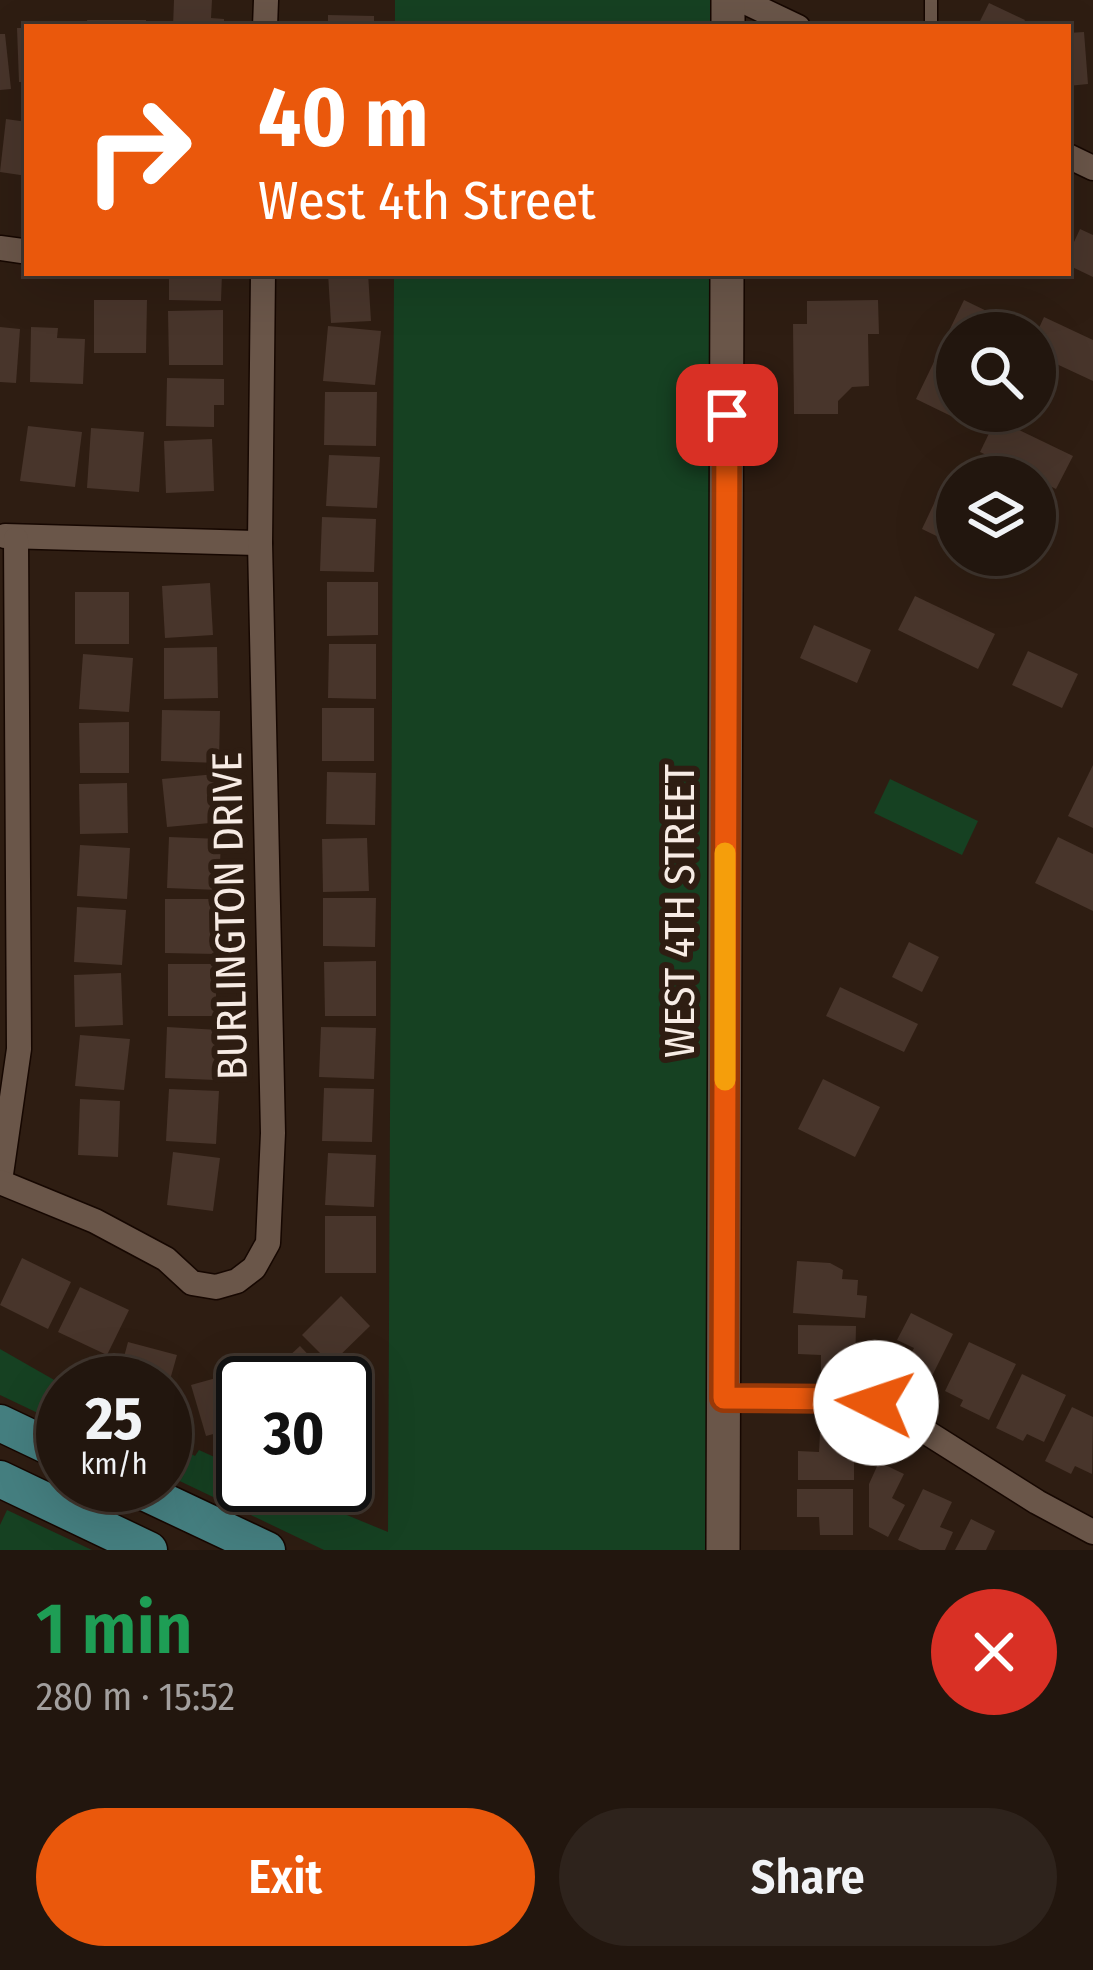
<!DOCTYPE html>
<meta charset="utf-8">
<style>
body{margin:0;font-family:"Fira Sans Condensed",sans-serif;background:#2e231c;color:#f1f3f6;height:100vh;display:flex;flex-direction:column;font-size:45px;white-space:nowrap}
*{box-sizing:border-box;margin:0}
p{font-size:39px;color:#a29f9e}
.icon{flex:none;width:66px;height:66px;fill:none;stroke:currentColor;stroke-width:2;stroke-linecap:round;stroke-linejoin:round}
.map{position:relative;height:1550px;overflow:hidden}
.drawer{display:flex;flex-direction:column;background:#22160e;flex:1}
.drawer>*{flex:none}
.guide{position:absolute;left:24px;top:24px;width:1047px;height:252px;border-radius:0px;box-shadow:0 12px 48px #0002,0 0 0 3px #3f352e;background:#ea580c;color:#fff;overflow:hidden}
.tools{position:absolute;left:936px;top:312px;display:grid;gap:24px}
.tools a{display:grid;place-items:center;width:120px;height:120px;border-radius:50%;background:#22160e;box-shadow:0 12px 48px #0002,0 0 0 3px #3f352e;font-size:60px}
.speed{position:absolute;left:36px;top:1356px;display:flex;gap:24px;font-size:60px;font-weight:700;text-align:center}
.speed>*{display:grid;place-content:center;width:156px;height:156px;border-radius:50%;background:#22160e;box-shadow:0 12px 48px #0002,0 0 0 3px #3f352e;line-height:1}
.speed small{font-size:30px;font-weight:400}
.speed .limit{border:6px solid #111;border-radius:18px;background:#fff;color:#111}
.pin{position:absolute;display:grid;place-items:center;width:102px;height:102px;color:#fff;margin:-51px;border-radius:24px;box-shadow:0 6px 18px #0006}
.me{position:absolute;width:132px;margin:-66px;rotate:274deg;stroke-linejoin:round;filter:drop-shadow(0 0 9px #0008)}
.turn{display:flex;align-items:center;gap:42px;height:252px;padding:0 36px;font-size:54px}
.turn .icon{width:156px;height:156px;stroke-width:2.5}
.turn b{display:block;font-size:84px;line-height:102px}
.round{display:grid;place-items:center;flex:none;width:126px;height:126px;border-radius:63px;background:#2e231c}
.overview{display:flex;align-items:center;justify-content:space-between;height:204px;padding:0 36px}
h1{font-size:72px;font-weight:600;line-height:90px;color:#1e9e55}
.button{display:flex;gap:24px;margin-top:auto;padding:24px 36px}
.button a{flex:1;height:138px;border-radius:72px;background:#ea580c;color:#fff;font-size:48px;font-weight:600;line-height:138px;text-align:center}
.button a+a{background:#2e231c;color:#f1f3f6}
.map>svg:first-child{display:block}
.green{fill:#164122}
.building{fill:#48352b}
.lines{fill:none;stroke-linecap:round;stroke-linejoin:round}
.lane-casing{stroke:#160701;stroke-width:15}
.street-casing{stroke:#160701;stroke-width:27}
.secondary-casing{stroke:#160701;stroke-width:36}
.primary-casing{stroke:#160701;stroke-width:39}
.lane{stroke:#6a5649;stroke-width:12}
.street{stroke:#6a5649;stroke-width:24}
.secondary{stroke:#6a5649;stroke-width:33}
.primary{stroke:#457f80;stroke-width:36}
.route-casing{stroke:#983908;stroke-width:30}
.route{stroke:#ea580c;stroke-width:21}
.slow{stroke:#f59e0b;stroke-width:21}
.labels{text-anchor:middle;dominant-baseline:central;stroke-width:12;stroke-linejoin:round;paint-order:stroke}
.street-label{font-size:42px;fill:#f7ebe4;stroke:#2e1d12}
</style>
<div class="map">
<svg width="1093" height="1550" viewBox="0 0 1093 1550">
<rect width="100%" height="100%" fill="#2e1d12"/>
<g class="green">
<rect x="395" y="0" width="317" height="27"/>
<path d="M394,273H711L706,1550H324L165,1474V1441L195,1456L199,1450L243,1470V1485H274L388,1532Z"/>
<path d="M890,779L978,821L962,855L874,813Z"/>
<path d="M0,1349L63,1385V1425L0,1395Z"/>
<path d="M7,1510L92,1550H0V1525Z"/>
</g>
<g class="building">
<path d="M174,0H212L211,18L224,19V27H173Z"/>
<path d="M989,3L1025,20L1021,27H977Z"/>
<path d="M328,15L374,16V27H328Z"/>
<path d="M87,20H146V27H88Z"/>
<path d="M17,28H27V82H19Z"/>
<path d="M1084,32L1088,84L1068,86V33Z"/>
<path d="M0,34H5L11,89L0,90Z"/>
<path d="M6,119L27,122V176L0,172Z"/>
<path d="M1080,229L1093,235V277L1068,265V255Z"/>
<path d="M169,273H222L221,301L169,300Z"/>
<path d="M328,273H368L371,321L331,323Z"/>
<path d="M94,300H147L146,353H94Z"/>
<path d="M878,300L879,334H868L869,386L852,387L838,401V414H794L793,324H807V301Z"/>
<path d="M964,300L999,317L992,333H957V404L951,416L916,399Z"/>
<path d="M223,310V365H169L168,311Z"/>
<path d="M1044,317L1093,340V381L1035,354V337Z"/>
<path d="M328,326L381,331L375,385L323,381Z"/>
<path d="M0,327L20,329L16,383L0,382Z"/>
<path d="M31,327L58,328L57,338L85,339L83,384L30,382Z"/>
<path d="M167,378L224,379V405H214V427L166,426Z"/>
<path d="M325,392H377L376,446L324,445Z"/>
<path d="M996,419L1073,456L1056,489L980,452Z"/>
<path d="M28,426L82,432L75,487L20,481Z"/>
<path d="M91,428L144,432L139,492L87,488Z"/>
<path d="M212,439L214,491L166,493L164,441Z"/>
<path d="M329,455L380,457L377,508L326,506Z"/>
<path d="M938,495L957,504V546L922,529Z"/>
<path d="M322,517L376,519L374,572L320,571Z"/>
<path d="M975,555H1025L1016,574Z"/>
<path d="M327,582H378V635L327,636Z"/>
<path d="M210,583L213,635L165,638L162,586Z"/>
<rect x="75" y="592" width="54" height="52"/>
<path d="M915,596L995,634L978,669L898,630Z"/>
<path d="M814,625L871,650L857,683L800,658Z"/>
<path d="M329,644H376V699L328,698Z"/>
<path d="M217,647L218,698L164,699V648Z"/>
<path d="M1028,651L1078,674L1062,708L1012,685Z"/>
<path d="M83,654L133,658L129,712L79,709Z"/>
<rect x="322" y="708" width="52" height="53"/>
<path d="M162,710L220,711L219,763L161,761Z"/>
<path d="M129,722V773H80L79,723Z"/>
<path d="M1093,765V828L1068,816Z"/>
<path d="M327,772L376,773L375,825L326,824Z"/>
<path d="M216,774L221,822L167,827L162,779Z"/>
<path d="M127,783L128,833L80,834L79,784Z"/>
<path d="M169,837L221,839L219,890L167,888Z"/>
<path d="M1058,837L1093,854V911L1035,883Z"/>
<path d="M367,838L369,891L323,892L322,839Z"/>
<path d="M80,845L130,848L127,899L77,896Z"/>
<path d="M323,898H376L375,947L323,946Z"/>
<path d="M165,899H218L217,954L165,953Z"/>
<path d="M77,907L126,910L122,965L74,962Z"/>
<path d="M909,942L939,957L922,992L892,977Z"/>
<path d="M376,961V1016H325L324,962Z"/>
<rect x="168" y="964" width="48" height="52"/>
<path d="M121,973L123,1025L75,1027L74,975Z"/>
<path d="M840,987L918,1024L904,1052L826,1016Z"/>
<path d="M167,1027L219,1030L216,1080L165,1078Z"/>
<path d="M321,1027L376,1028L374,1079L319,1077Z"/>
<path d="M80,1035L130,1039L124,1090L75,1086Z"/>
<path d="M823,1079L880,1107L855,1157L798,1129Z"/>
<path d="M324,1088L374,1089L372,1142L322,1141Z"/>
<path d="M169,1089L219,1091L216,1144L166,1141Z"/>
<path d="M80,1099L120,1101L118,1157L78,1155Z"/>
<path d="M173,1152L220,1158L213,1211L167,1205Z"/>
<path d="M328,1153L376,1155L374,1207L325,1205Z"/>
<rect x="325" y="1216" width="51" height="57"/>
<path d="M22,1258L71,1282L48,1329L0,1305Z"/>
<path d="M797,1261L830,1263L843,1270L842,1279L858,1280L857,1295L867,1296L865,1318L793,1313Z"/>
<path d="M80,1287L129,1310L107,1355L58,1332Z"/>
<path d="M341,1296L370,1326L331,1364L302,1335Z"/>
<path d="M911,1313L953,1334L928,1384L902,1371L914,1348L897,1340Z"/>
<path d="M798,1325L856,1326L855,1373H821V1355L798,1354Z"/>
<path d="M128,1342L177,1355L166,1394L165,1383H117Z"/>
<path d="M969,1342L1016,1364L989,1420L960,1406L963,1400L945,1391Z"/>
<path d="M300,1346L335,1383H260Z"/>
<path d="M241,1371L245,1383L243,1426L206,1436L191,1385Z"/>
<path d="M1022,1374L1066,1395L1044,1442L1027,1434L1023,1441L996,1428Z"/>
<path d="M1072,1407L1093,1417L1092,1474L1075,1466L1071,1474L1045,1461Z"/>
<path d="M820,1433H854V1480H798V1451L819,1452Z"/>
<path d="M879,1462L904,1474L892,1498L905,1505L888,1537L869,1527V1484Z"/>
<path d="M797,1489H853V1535H820L819,1517H797Z"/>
<path d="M923,1489L952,1502L940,1527L953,1532L945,1550H920L898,1540Z"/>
<path d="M971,1519L995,1531L986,1550H955Z"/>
</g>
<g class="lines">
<g class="lane-casing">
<path id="lane" d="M931,27V0"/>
</g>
<g class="street-casing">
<g id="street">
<path d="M741,0L798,27"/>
<path d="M265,27L266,0"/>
<path d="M1068,156L1093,168"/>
<path d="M0,248L22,251"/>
<path d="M5,536L260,543"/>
<path d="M0,1181L19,1049L16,539"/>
<path d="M0,1182L95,1221L166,1259L192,1283L216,1287L237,1281L254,1268L268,1243L273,1133L260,543L263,273"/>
<path d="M724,1398L854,1399L885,1406L1037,1502L1093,1532"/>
</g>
</g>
<g class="secondary-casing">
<g id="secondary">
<path d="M728,27V0"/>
<path d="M723,1550L727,273"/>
</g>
</g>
<g class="primary-casing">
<g id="primary">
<path d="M0,1423L63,1453"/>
<path d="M0,1479L149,1550"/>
<path d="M129,1485L267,1550"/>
</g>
</g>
<use href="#lane" class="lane"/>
<use href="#street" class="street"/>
<use href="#secondary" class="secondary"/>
<use href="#primary" class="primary"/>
</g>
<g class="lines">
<g class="route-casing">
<path id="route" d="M727,415L724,1398L854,1399L876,1403"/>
</g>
<use href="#route" class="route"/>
<path class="slow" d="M725,1080V853"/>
</g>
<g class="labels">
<g class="street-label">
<text transform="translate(680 911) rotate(-90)">WEST 4TH STREET</text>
<text transform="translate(230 916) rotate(-91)">BURLINGTON DRIVE</text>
</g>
</g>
</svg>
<div class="tools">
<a><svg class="icon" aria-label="search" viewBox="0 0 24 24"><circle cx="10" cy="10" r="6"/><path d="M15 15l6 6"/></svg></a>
<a><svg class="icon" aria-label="layers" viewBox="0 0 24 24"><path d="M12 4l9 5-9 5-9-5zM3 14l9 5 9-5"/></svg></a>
</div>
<div class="speed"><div>25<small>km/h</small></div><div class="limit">30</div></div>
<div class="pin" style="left:727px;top:415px;background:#d93025"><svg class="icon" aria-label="arrive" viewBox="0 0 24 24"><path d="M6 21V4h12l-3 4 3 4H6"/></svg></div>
<svg class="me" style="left:876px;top:1403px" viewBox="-20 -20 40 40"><circle r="19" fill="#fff"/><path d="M0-13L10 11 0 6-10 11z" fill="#ea580c"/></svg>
<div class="guide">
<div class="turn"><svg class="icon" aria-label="right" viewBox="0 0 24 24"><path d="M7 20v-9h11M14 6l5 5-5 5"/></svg><div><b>40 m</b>West 4th Street</div></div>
</div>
</div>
<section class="drawer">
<div class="overview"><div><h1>1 min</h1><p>280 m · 15:52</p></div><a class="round" style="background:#d93025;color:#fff"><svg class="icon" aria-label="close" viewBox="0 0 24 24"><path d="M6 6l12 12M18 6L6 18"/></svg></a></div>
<div class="button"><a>Exit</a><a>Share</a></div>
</section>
